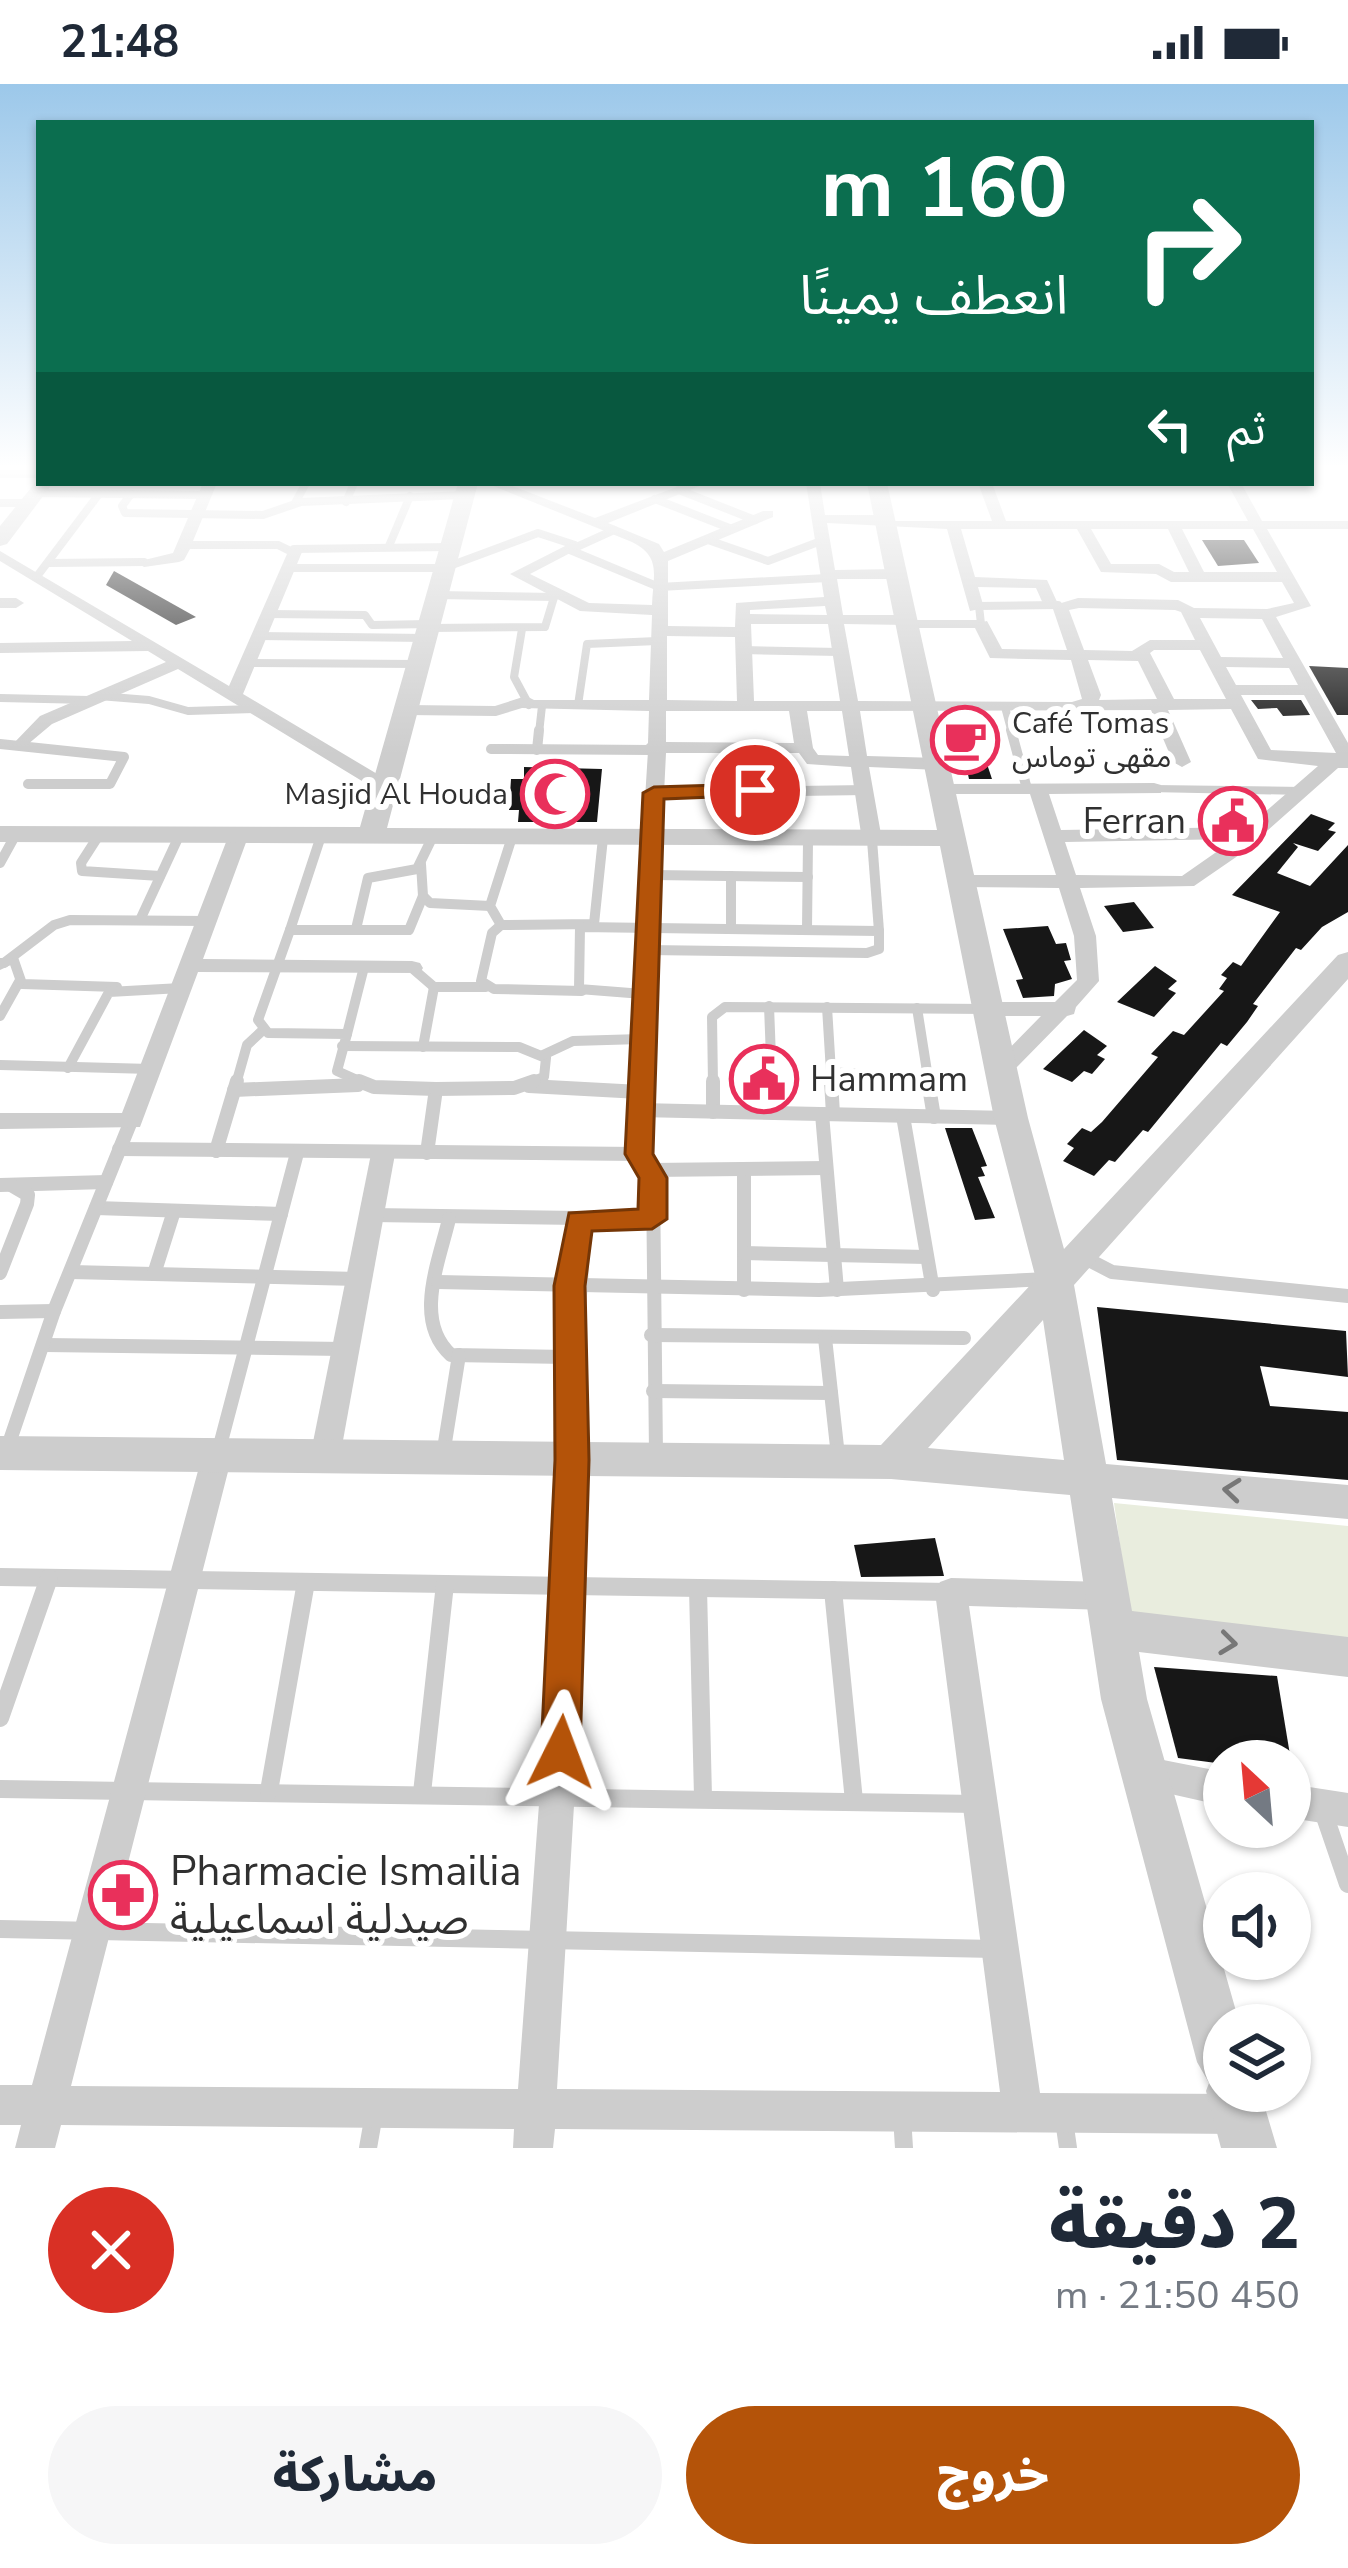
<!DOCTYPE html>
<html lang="ar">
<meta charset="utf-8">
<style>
body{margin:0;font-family:"Nunito Sans","Noto Sans Arabic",sans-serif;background:#f6f6f7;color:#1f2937;direction:rtl;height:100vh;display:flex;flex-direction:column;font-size:45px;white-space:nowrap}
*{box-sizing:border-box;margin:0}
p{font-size:39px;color:#747a83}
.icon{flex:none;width:66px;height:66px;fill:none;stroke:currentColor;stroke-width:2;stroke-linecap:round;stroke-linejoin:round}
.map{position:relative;height:2064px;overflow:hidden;direction:ltr}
.sheet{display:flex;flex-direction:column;background:#fff;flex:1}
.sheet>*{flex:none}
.top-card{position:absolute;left:36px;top:36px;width:1278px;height:366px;border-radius:0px;box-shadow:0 3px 9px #0004;direction:rtl;background:#0b6e4f;color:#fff;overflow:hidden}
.needle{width:78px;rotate:334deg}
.fabs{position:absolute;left:1203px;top:1656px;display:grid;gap:24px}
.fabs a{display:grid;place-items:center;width:108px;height:108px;border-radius:50%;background:#fff;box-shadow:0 3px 9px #0004;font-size:60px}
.pin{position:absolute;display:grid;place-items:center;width:102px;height:102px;color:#fff;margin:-51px;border:6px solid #fff;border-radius:50%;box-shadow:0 3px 12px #0007}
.me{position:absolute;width:132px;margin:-66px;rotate:3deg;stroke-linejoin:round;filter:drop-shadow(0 0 9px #0008)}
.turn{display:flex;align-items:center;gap:42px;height:252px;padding:0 48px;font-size:54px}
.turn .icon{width:156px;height:156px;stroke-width:2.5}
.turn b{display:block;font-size:84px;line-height:102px}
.then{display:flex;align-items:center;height:114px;padding:0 48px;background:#0003;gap:24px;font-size:45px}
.round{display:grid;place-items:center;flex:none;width:126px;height:126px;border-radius:63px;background:#f6f6f7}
.headline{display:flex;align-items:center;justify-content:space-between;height:204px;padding:0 48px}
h1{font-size:72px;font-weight:800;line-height:90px}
.cta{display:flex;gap:24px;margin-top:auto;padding:24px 48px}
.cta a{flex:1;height:138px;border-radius:72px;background:#b45309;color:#fff;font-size:48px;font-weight:800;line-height:138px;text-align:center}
.cta a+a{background:#f6f6f7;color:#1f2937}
.status{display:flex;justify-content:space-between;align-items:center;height:84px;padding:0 60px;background:#fff;direction:ltr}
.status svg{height:33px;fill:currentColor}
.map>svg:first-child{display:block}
.green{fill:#e9edde}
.building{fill:#171717}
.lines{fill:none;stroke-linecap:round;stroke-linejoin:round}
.service-far3{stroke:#cdcdcd;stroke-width:8}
.service-far2{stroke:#cdcdcd;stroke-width:10}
.service-far1{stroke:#cdcdcd;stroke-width:14}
.service{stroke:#cdcdcd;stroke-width:18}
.pedestrian{fill:#cdcdcd;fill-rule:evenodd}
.minor{fill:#cdcdcd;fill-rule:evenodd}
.tertiary{fill:#cdcdcd;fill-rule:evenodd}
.oneway{stroke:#777}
.route{fill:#b45309;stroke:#753606;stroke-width:3}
.labels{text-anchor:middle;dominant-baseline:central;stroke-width:12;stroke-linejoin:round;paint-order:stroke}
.far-poi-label{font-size:30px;fill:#303030;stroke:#fff;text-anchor:start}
.poi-label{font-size:36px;fill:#303030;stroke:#fff;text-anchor:end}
.near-poi-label{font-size:42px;fill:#303030;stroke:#fff;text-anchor:start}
</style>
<div class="status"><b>21:48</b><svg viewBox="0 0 49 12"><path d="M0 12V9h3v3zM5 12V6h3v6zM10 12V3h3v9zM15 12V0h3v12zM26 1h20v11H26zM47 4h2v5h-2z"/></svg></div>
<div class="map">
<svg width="1348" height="2064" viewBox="0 0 1348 2064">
<rect width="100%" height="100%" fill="#fff"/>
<path class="green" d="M1114,1419L1348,1442V1565L1131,1538Z"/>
<g class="building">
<path d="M1202,456H1244L1259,479L1218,482Z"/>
<path d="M114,487L196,533L176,541L106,501Z"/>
<path d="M1309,582L1348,584V631H1337Z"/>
<path d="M1251,616H1301L1310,631L1283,632L1277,624L1258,625Z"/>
<path d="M959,650H977L992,695H969Z"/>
<path d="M524,683L602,685L597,738H518L519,726H509L511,695H524Z"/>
<path d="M1311,730L1335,739L1328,746L1336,748L1318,767L1293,759L1298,763L1277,789L1310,802L1348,761V828L1322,843L1301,866L1296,864L1253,920L1258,922L1247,938L1227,962L1221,959L1148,1048L1143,1046L1115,1078L1109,1076L1094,1092L1063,1077L1074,1064L1067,1060L1082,1044L1091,1048L1102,1038L1158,973L1151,970L1173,947L1184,951L1224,907L1219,905L1227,894L1221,891L1233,878L1241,882L1280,828L1232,811Z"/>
<path d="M1134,818L1154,844L1123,848L1104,822Z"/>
<path d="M1048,842L1056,860L1066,859L1071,876L1064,877L1072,895L1055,900L1054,912L1023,914L1016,896L1023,895L1003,845Z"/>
<path d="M1155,882L1177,897L1168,905L1176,909L1154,933L1117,918Z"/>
<path d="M1084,946L1107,962L1097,971L1105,975L1092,990L1084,987L1072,998L1043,985Z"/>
<path d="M945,1044H972L987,1082L981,1083L985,1092L978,1093L995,1134L975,1136Z"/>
<path d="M1097,1223L1346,1247L1348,1293L1260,1282L1270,1322L1348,1328V1396L1117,1376Z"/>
<path d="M935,1454L944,1492L861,1493L854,1461Z"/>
<path d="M1154,1583L1277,1592L1291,1677L1224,1680L1178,1674Z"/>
</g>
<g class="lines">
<g class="service-far3">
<path d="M679,406L755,436"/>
<path d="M36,409L206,411"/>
<path d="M131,410L122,422L125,429L263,431L301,418L464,411"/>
<path d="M655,415L732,445"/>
<path d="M346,418L354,399"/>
<path d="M295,419L306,399"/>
<path d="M614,446L570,466L659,503L827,494"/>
<path d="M708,456L768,477L821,457"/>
<path d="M389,462L410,412"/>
<path d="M294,465L450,463"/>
<path d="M49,479L144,478"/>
<path d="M289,484H444L538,449L575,461"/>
<path d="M38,491L99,410"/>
<path d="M438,511L554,513"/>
<path d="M269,530L365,531L372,541L429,540"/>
<path d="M909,540H981L979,522L1058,521"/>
<path d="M429,544L545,543L555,510"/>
<path d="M522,545L514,593L529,621"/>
<path d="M259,552L426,554"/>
<path d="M742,566L839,568"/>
<path d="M247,579L419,580"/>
<path d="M99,612L149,616L188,627L254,625"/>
<path d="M0,614L89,616"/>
<path d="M578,621L587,560L657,557"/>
<path d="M1005,623L1012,649"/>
<path d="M539,649L542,622"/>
</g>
<g class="service-far2">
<path d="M1011,646L1027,705"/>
<path d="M0,660L124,673L110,700H28"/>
<path d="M491,665L653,666"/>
<path d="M537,666L539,646"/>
<path d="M654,709L867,706"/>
<path d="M99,751L81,779L82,787L160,792"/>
<path d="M872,756L879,847"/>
<path d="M0,779L16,750"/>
<path d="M421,780L423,812L430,819L490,822"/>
<path d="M653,791L808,793"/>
<path d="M731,792V844"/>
<path d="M140,836L179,752"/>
<path d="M501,841L490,822L512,753"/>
<path d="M356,845L368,794L417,785L433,752"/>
<path d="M807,845L808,757"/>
<path d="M290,846L321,752"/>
<path d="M13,874L22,900L117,903"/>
<path d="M4,879L54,841L70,836L208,837"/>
<path d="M412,884L434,903H486"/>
<path d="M582,907L494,905L481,897L492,849L501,841L594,840L603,754"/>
<path d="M643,910L579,905L580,843L879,847V865L867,869L647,866"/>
<path d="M769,922L772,1000"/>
<path d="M827,923L831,988L928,995"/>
<path d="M917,924L929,1000"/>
<path d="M0,932L19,898"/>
<path d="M347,950L364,883"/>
<path d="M342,962L519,963L546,974L544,993L526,1000"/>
<path d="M423,963L434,903"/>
<path d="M543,971L573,957L641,955L640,1000"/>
<path d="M0,981L151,985"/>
<path d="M68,984L109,908L181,904"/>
<path d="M831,988L832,1000"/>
<path d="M236,1000L247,961L263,946"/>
<path d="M366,1000L337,987L347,950L268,949L258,936L290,846H409L423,812"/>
<path d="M713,1000L712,933L725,923L987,925"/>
</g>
<g class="service-far1">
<path d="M359,997L374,1003L436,1005L427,1069"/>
<path d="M640,997L639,1070L653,1094L656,1370"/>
<path d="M713,997V1028"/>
<path d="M772,997L773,1029"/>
<path d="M831,997L833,1030"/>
<path d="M928,997L934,1033"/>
<path d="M529,1002L640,1008"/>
<path d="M436,1005L514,1004L534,997"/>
<path d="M234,1006L358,1001"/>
<path d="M639,1026L1010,1034"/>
<path d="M822,1030L837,1206"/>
<path d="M903,1032L933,1206"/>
<path d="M119,1065L639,1070"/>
<path d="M216,1067L237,997"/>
<path d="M744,1085V1206"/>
<path d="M651,1086L826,1084"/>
<path d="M0,1101L106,1098"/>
<path d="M96,1124L281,1130"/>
<path d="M372,1131L652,1135"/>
<path d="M449,1135C439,1178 413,1237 451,1271L567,1273"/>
<path d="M744,1169L927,1173"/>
<path d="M1083,1173L1112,1188L1348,1212"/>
<path d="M71,1188L358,1195"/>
<path d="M0,1189L27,1120L28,1111L11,1101"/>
<path d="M154,1190L174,1127"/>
<path d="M438,1198L819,1206L1048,1195"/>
<path d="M0,1228L54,1227"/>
<path d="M651,1251L964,1254"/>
<path d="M825,1254L838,1372"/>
<path d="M45,1261L344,1265"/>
<path d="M653,1307L831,1309"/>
<path d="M6,1368L54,1227L131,1037"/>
<path d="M218,1369L297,1069"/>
<path d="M443,1371L459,1271"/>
</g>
<g class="service">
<path d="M0,1493L950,1508"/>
<path d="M698,1504L703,1713"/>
<path d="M833,1506L854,1717"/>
<path d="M0,1634L49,1494"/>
<path d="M0,1705L977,1720"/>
<path d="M269,1707L306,1498"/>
<path d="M422,1709L445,1500"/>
<path d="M1322,1724L1348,1800"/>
<path d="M0,1845L995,1865"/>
<path d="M902,2032L904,2064"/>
<path d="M1064,2036L1068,2064"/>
<path d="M368,2064L374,2030"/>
</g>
<path class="pedestrian" d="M1154,701L1303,703L1310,707L1303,711L1149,708L1147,705Z"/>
<g class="minor">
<rect x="0" y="386" width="39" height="8"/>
<path d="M203,399H217L193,457H279L302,468L243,610L394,700V708H380L178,585L52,640L21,666L12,661L40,632L166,578L148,567L0,569V559L132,557L0,477V467L229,602L287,470L277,465H190L184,476L179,478L144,483L136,478L173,469Z"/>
<path d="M486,399H505L595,434L687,399H707L608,439L659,460L664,468L763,427H773V433L668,477V542L735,543L736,519L824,513L806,399H820L825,431H886L892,437H992L978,399H992L1006,437H1248L1227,399H1241L1262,437H1348V445H1267L1311,522L1276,533L1348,659V684H1338L1242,769L1194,802L1080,804L1096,852L1099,897L1076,923L1074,930L1067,932L1010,990H994L990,985L994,980L1041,932H988L977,925L988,918H1055L1077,896L1074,852L1059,804L962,803L952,797L962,791H1056L1030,710H944L937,708V700L1154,699L1161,701V709L1049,710L1061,746L1248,743L1318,682L1258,675L1231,625L1168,626L1191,678L1182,683L1173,678L1151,626L860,627L867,672L939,674L948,680L939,686L869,683L882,756L872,762L862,756L851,683L807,680L799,669H666L652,955L649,960H633L630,955L648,667L644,663L648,659L649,627L522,624L496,632L407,631L398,626L407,621L495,622L526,612L534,616H649L652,531L580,527L510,490L571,459L578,463L576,466L530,490L589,519L652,521C653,491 662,473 632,458ZM827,439L947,445L970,527L984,524L978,503L1036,504L1045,524L1053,525L1067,566L1002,565L987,537L973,540L990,574L1071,576L1082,615L1072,618L858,617L844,540L908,541L916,536L908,531H843L837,495H898L906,490L898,485L835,486ZM961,445H1077L1101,488L1156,490L1171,498H1282L1294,519L1267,525L1194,524L1178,516L1078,514L1058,520L1047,496L975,493ZM1091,445H1168L1189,488H1174L1159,480H1111ZM1182,445H1253L1277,488H1204ZM825,522L827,531L750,530V526ZM1079,524L1175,526L1181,528L1195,556H1150L1132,567L1084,566L1069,526ZM1200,534L1262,535L1283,574L1221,573ZM751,540H828L840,617H754ZM667,552L735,553L737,617L667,616ZM1154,566H1200L1226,615H1174L1150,569ZM1088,576L1138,577L1157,615L1099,616L1101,611ZM1226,583L1289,584L1298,601H1236ZM1241,611H1304L1336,669L1271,666ZM666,627H789L794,659L666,658ZM807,627H842L849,672L818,671L813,664ZM1235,755L1182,792L1076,791L1065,758Z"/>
<path d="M0,415H28L35,419L28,423H0Z"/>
<path d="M0,514H16L24,519L16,524H0Z"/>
<path d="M238,747L248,753L203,875L412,877L420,879L423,884L420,889L198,888L140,1043L0,1045V1029H122L228,753Z"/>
<path d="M0,874H12L15,879L0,886Z"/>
<path d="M383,1062L395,1070L340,1373L335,1382L325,1385L315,1382L310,1373L371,1070Z"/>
<path d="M579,1127L588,1130L592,1136L583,1272V1571L557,2005L1000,2008L935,1508L940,1498L951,1494L1107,1498L1118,1502L1123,1512L1118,1522L1107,1526L969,1522L1040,2009L1239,2010L1253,2016L1259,2030L1253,2044L1239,2050L555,2045L553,2064H513L514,2045L61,2041L55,2064H15L21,2041H0V2001H32L202,1372L207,1363L217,1360L227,1363L232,1372L71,2002L518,2005L550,1571L555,1272L566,1136L570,1130Z"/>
<path d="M1143,1672L1224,1688V1722L1131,1701L1126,1689L1131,1677Z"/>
<path d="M1290,1700L1348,1709V1743L1290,1734Z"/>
</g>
<g class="tertiary">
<path d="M39,394V399H53L7,460L0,462V442Z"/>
<path d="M458,399H478L387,744L937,746L867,399H887L1028,1034L1064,1165L1338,871L1348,868V895L1074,1201L1106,1380L1348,1401V1435L1112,1414L1132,1527L1348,1553V1593L1139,1568L1147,1615L1240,1941H1224V2007H1260L1277,2064H1221L1206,2007L1209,1999L1197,1978L1101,1615L1070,1411L891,1395L0,1386V1352L881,1361L1036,1195L994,1034L940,762L0,758V742L360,743ZM1043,1236L1064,1376L928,1364Z"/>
</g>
</g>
<defs><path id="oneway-chevron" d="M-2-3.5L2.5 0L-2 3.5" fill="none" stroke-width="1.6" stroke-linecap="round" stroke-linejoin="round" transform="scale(3)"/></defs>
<g class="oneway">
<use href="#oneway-chevron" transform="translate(1232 1406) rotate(-174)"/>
<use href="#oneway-chevron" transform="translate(1228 1559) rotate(7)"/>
</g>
<linearGradient id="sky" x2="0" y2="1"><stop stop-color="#9cc8ea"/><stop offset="0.57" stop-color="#fff"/><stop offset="1" stop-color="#fff" stop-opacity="0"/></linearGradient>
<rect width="1348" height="671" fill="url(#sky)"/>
<path class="route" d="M755,700L762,702V711L664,715L653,1070L667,1094V1135L652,1145L592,1147L585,1202L589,1376L580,1668L574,1681L561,1687L547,1681L541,1668L555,1376L554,1202L569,1129L638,1125L639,1094L625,1070L643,709L654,703Z"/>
<defs>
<g id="cafe-ring" transform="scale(3.45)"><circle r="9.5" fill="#fff" stroke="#e9305b" stroke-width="1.5"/><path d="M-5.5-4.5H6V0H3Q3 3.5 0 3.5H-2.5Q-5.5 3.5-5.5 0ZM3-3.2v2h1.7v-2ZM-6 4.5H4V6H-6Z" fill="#e9305b"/></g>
<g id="mosque-ring" transform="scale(3.45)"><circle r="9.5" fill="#fff" stroke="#e9305b" stroke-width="1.5"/><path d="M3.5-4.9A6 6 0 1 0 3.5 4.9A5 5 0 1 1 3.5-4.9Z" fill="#e9305b"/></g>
<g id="civic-ring" transform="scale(3.45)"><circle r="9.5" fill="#fff" stroke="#e9305b" stroke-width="1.5"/><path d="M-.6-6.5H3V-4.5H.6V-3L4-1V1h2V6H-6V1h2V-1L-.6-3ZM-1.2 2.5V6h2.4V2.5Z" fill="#e9305b"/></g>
<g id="pharmacy-ring" transform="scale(3.45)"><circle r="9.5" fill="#fff" stroke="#e9305b" stroke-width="1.5"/><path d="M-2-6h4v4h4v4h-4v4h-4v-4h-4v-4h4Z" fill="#e9305b"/></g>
</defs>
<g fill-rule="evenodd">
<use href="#cafe-ring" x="965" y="656"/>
<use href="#mosque-ring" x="555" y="710"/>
<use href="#civic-ring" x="1233" y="737"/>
<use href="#civic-ring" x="764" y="995"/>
<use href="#pharmacy-ring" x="123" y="1811"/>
</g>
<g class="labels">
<g class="far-poi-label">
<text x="1012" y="639">Café Tomas<tspan x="1012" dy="34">مقهى توماس</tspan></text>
<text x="508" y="710" text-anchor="end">Masjid Al Houda</text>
</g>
<g class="poi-label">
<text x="1186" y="737">Ferran</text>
<text x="810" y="995" text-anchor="start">Hammam</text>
</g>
<g class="near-poi-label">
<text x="170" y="1787">Pharmacie Ismailia<tspan x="170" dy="48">صيدلية اسماعيلية</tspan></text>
</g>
</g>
</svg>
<div class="fabs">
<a><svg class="needle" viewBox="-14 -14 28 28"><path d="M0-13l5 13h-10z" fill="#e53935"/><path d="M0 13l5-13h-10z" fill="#747a83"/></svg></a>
<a><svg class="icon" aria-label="sound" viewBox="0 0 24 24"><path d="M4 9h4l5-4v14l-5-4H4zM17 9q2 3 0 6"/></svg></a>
<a><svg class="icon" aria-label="layers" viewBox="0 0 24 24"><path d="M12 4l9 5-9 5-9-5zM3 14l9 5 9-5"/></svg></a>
</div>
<div class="pin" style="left:755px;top:706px;background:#d93025"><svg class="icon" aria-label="arrive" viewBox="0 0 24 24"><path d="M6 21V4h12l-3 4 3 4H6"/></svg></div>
<svg class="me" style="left:561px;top:1668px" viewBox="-20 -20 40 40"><path d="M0-17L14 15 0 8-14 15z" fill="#b45309" stroke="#fff" stroke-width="4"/></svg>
<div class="top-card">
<div class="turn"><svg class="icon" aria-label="right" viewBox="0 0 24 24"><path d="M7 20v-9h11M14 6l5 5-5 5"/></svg><div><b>160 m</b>انعطف يمينًا</div></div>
<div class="then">ثم<svg class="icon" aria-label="left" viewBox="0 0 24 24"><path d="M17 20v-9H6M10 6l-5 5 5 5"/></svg></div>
</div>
</div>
<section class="sheet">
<div class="headline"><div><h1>2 دقيقة</h1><p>450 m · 21:50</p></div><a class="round" style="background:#d93025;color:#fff"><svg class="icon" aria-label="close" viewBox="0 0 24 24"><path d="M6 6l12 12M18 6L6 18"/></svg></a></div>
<div class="cta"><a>خروج</a><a>مشاركة</a></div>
</section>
